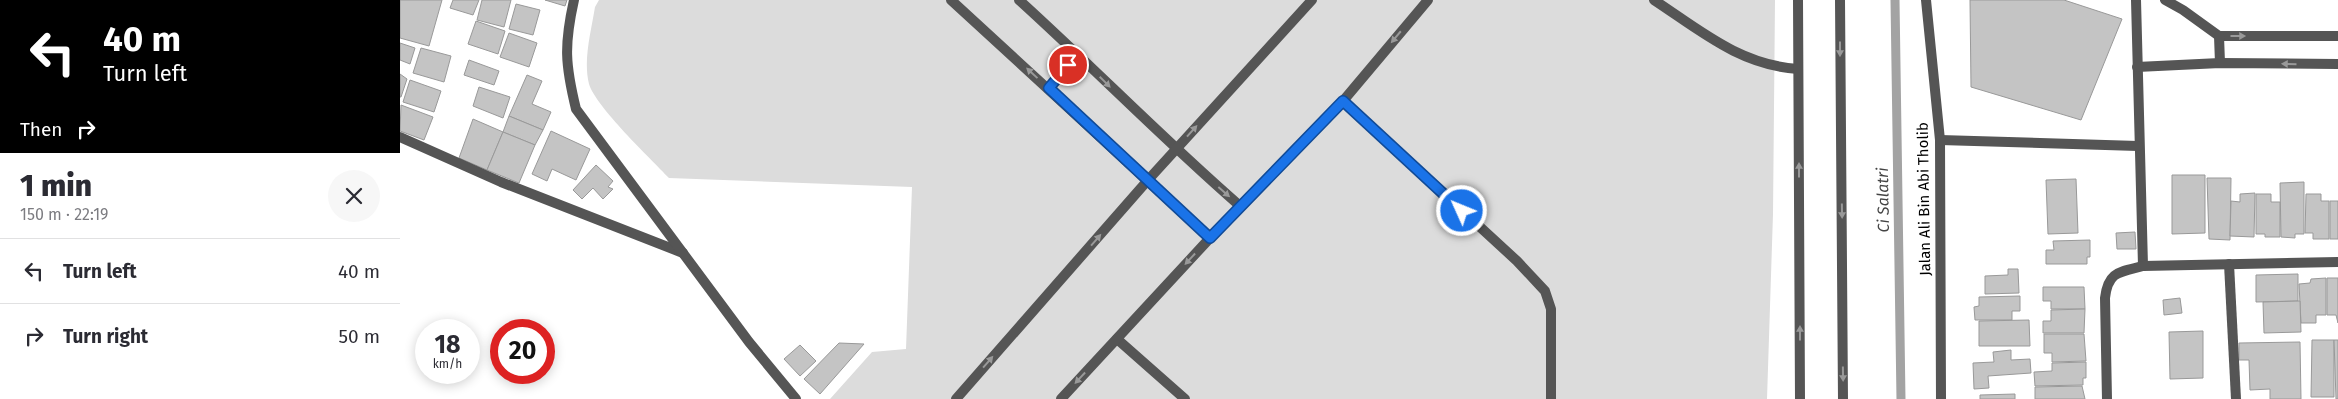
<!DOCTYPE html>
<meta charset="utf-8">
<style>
body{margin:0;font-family:"Fira Sans",sans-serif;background:#f7f7f7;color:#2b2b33;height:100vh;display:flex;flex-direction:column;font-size:19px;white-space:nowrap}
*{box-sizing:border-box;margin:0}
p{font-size:16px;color:#7c7c81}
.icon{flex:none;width:28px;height:28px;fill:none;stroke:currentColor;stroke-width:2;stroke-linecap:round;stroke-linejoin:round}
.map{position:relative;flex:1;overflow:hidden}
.side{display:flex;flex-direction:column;background:#fff;width:400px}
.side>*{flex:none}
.banner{background:#000;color:#fff;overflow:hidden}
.speed{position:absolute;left:15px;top:319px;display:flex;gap:10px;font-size:25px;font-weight:700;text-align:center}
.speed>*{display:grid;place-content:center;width:65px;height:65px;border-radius:50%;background:#fff;box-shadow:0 2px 12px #0003;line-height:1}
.speed small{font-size:12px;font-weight:400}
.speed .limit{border:8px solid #d22;background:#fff;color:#111}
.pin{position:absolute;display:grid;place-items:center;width:42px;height:42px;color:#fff;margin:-21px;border:2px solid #fff;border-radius:50%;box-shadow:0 1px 5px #0007}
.me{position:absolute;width:55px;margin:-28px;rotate:314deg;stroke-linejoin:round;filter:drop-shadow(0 0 4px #0008)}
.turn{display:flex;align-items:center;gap:18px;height:105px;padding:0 20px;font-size:22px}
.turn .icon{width:65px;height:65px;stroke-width:2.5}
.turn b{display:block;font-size:35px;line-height:42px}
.then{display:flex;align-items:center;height:48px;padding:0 20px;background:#0003;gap:10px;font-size:19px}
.round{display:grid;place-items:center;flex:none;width:52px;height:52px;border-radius:26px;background:#f7f7f7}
.headline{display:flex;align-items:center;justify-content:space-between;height:85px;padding:0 20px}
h1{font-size:30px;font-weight:800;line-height:38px}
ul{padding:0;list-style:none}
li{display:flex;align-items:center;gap:15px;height:65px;padding:0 20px;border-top:1px solid #e1e1e2}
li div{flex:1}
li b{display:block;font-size:19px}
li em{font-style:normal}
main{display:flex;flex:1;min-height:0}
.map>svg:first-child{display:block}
.green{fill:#dcdcdc}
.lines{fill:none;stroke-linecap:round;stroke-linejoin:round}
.stream{stroke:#a3a3a3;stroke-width:9}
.building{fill:#c4c4c4;stroke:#999}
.service{stroke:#555;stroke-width:10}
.minor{stroke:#555;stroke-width:10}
.tertiary{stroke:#555;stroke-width:10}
.oneway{fill:#999}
.route-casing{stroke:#114b97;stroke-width:12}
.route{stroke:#1a73e8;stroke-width:9}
.labels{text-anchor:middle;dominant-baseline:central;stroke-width:5;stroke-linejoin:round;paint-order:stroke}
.street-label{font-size:15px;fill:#000;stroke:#fff}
.water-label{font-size:16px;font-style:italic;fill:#444;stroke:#fff}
</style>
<main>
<section class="side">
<div class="banner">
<div class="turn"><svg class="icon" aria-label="left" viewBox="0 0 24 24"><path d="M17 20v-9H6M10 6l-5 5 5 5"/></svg><div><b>40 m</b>Turn left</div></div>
<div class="then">Then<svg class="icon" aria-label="right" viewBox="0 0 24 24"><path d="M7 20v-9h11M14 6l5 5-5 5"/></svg></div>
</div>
<div class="headline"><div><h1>1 min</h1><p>150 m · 22:19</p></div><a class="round"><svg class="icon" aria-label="close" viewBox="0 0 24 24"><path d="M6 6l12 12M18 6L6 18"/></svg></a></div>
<ul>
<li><svg class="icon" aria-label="left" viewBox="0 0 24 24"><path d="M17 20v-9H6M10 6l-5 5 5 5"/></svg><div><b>Turn left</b></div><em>40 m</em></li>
<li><svg class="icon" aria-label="right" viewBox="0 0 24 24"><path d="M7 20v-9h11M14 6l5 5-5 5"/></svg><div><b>Turn right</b></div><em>50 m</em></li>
</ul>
</section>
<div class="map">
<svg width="1938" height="399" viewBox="0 0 1938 399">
<rect width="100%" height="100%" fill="#fff"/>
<path class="green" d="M199,0H1375L1373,214L1367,399H430L472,352L506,349L512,187L269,178C250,158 196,107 189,84C183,60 191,32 195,7Z"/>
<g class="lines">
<path class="stream" d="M1495,0L1501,399"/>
</g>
<g class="building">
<path d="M0,0H42L29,46L0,38Z"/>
<path d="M53,0H79L73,15L50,8Z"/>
<path d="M82,0H111L104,27L77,20Z"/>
<path d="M145,0H167L165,6Z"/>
<path d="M1570,0H1664L1722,19L1681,120L1571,87Z"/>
<path d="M116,4L140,10L133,35L109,29Z"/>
<path d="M76,21L105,31L98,54L68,44Z"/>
<path d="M109,33L137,43L129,67L100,57Z"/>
<path d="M0,43L15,48L10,64L0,60Z"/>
<path d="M21,48L51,56L44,82L13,73Z"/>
<path d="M69,60L99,71L94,85L64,75Z"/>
<path d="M0,74L7,79L1,97H0Z"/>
<path d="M127,75L142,81L132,104L151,112L143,130L109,116Z"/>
<path d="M10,80L41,91L34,112L3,102Z"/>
<path d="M79,87L110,97L103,118L73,106Z"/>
<path d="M1,105L33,117L24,140L0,131Z"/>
<path d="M109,116L143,130L135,145L103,132Z"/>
<path d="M73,119L103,132L87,170L59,158Z"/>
<path d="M151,131L190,149L176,180L152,169L147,181L132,174Z"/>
<path d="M103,132L135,145L119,183L87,170Z"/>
<path d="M196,165L213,181L208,187L213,189L203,199L193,188L182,199L173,190Z"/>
<path d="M1772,175H1805V233L1772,234Z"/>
<path d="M1807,178H1831L1830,240L1809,239Z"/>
<path d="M1676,179L1678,233L1648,234L1646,180Z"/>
<path d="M1904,182V234H1895V238L1881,237L1880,183Z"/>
<path d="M1855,193L1854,237L1830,236L1831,201L1840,202V194Z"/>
<path d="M1856,194H1871V202H1880V237H1865V234H1856Z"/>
<path d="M1906,194H1921V201H1929V239H1913V233H1905Z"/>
<rect x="1930" y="201" width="8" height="38"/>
<path d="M1735,232L1736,249H1717L1716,233Z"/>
<path d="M1690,240V257H1687V264H1646V250H1654L1653,241Z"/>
<path d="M1608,269H1618L1619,293L1585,294V276L1608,275Z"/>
<path d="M1898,274V301L1856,302V275Z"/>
<path d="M1926,278V315H1916V323H1901L1899,284L1910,283L1911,279Z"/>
<path d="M1927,278H1938V323L1936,315H1927Z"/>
<path d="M1643,287H1684L1685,309H1651V301H1643Z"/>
<path d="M1620,296V311H1612V320H1575L1574,307L1579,306V297Z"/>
<path d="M1780,298L1782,313L1764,315L1763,300Z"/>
<path d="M1900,301L1901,332L1864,333L1863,302Z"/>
<path d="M1685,309L1684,333H1643V321H1651V310Z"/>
<path d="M1629,320L1630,346H1579V321Z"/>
<path d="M1803,331V378L1770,379L1769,332Z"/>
<path d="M1644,334H1684L1686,361L1652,362V353H1644Z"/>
<path d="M1912,340H1934V397H1911Z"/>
<path d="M1934,340H1938V399H1936Z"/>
<path d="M1900,342L1901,399H1870V389L1850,390L1849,360H1839V343Z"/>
<path d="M439,343L464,344L420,394L404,379Z"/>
<path d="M400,345L416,361L400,376L384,359Z"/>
<path d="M1611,350V360L1630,359L1631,373L1588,376L1589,388L1574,389L1573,363L1594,362L1593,352Z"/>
<path d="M1686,362V378H1683V385L1635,386L1634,372L1652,371V363Z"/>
<path d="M1682,386L1685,399H1635V387Z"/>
<path d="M1615,394V399H1580V395Z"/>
</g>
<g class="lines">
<g class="service">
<path d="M551,0L810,238"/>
<path d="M619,0C694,68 764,140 840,206"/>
<path d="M1254,0C1301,31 1340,65 1398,69"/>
<path d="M649,88L678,54"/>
<path d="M943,101L1117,261L1145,291L1151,309V399"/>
<path d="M717,339L785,399"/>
<path d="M556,399L748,180L912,0"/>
<path d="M661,399L810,238L943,101L1028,0"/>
</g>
<g class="minor">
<path d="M1526,0L1540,140L1541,399"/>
<path d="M1736,0L1743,266"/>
<path d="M1765,0L1783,10L1819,36H1938"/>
<path d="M1819,36L1820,63"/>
<path d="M1737,67L1820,63L1938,64"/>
<path d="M0,137L101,182L283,253"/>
<path d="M1540,140L1738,146"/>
<path d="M1829,264L1836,399"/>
<path d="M1707,399L1705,298C1708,271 1720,272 1743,266L1938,262"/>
</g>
<g class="tertiary">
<path d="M174,0C164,45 165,64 176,109L349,342L396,399"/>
<path d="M1398,0L1400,399"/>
<path d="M1440,0L1443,399"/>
</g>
</g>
<defs><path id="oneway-solid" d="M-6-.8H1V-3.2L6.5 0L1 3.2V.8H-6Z" transform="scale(1.25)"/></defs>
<g class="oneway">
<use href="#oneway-solid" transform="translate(1838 36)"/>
<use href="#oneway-solid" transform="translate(996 37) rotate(130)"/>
<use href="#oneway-solid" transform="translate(1440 49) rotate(90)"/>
<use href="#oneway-solid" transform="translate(1889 64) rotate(-179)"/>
<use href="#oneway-solid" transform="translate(632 73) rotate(-137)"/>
<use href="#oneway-solid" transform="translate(705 82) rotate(45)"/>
<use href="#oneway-solid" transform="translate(792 131) rotate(-48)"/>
<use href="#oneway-solid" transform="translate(1399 170) rotate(-90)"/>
<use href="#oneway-solid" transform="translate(824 192) rotate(41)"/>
<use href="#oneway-solid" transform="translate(1442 211) rotate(89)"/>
<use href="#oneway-solid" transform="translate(696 240) rotate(-49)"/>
<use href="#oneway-solid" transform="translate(790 259) rotate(133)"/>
<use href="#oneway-solid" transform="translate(1400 333) rotate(-90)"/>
<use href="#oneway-solid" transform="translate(588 362) rotate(-49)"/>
<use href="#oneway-solid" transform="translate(1443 374) rotate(89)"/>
<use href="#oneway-solid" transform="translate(680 378) rotate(133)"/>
</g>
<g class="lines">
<g class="route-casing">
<path id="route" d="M668,65L649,88L810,238L943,101L1062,211"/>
</g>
<use href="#route" class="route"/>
</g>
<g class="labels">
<g class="street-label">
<text transform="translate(1524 199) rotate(-91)">Jalan Ali Bin Abi Tholib</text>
</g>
<g class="water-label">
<text transform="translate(1483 200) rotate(-91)">Ci Salatri</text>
</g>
</g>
</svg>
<div class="speed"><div>18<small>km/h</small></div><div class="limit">20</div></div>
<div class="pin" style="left:668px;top:65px;background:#d93025"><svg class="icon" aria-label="arrive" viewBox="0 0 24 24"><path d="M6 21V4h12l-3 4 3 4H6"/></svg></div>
<svg class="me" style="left:1062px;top:211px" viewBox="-20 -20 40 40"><circle r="17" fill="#1a73e8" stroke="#fff" stroke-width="3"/><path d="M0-11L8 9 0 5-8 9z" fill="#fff"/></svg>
</div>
</main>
